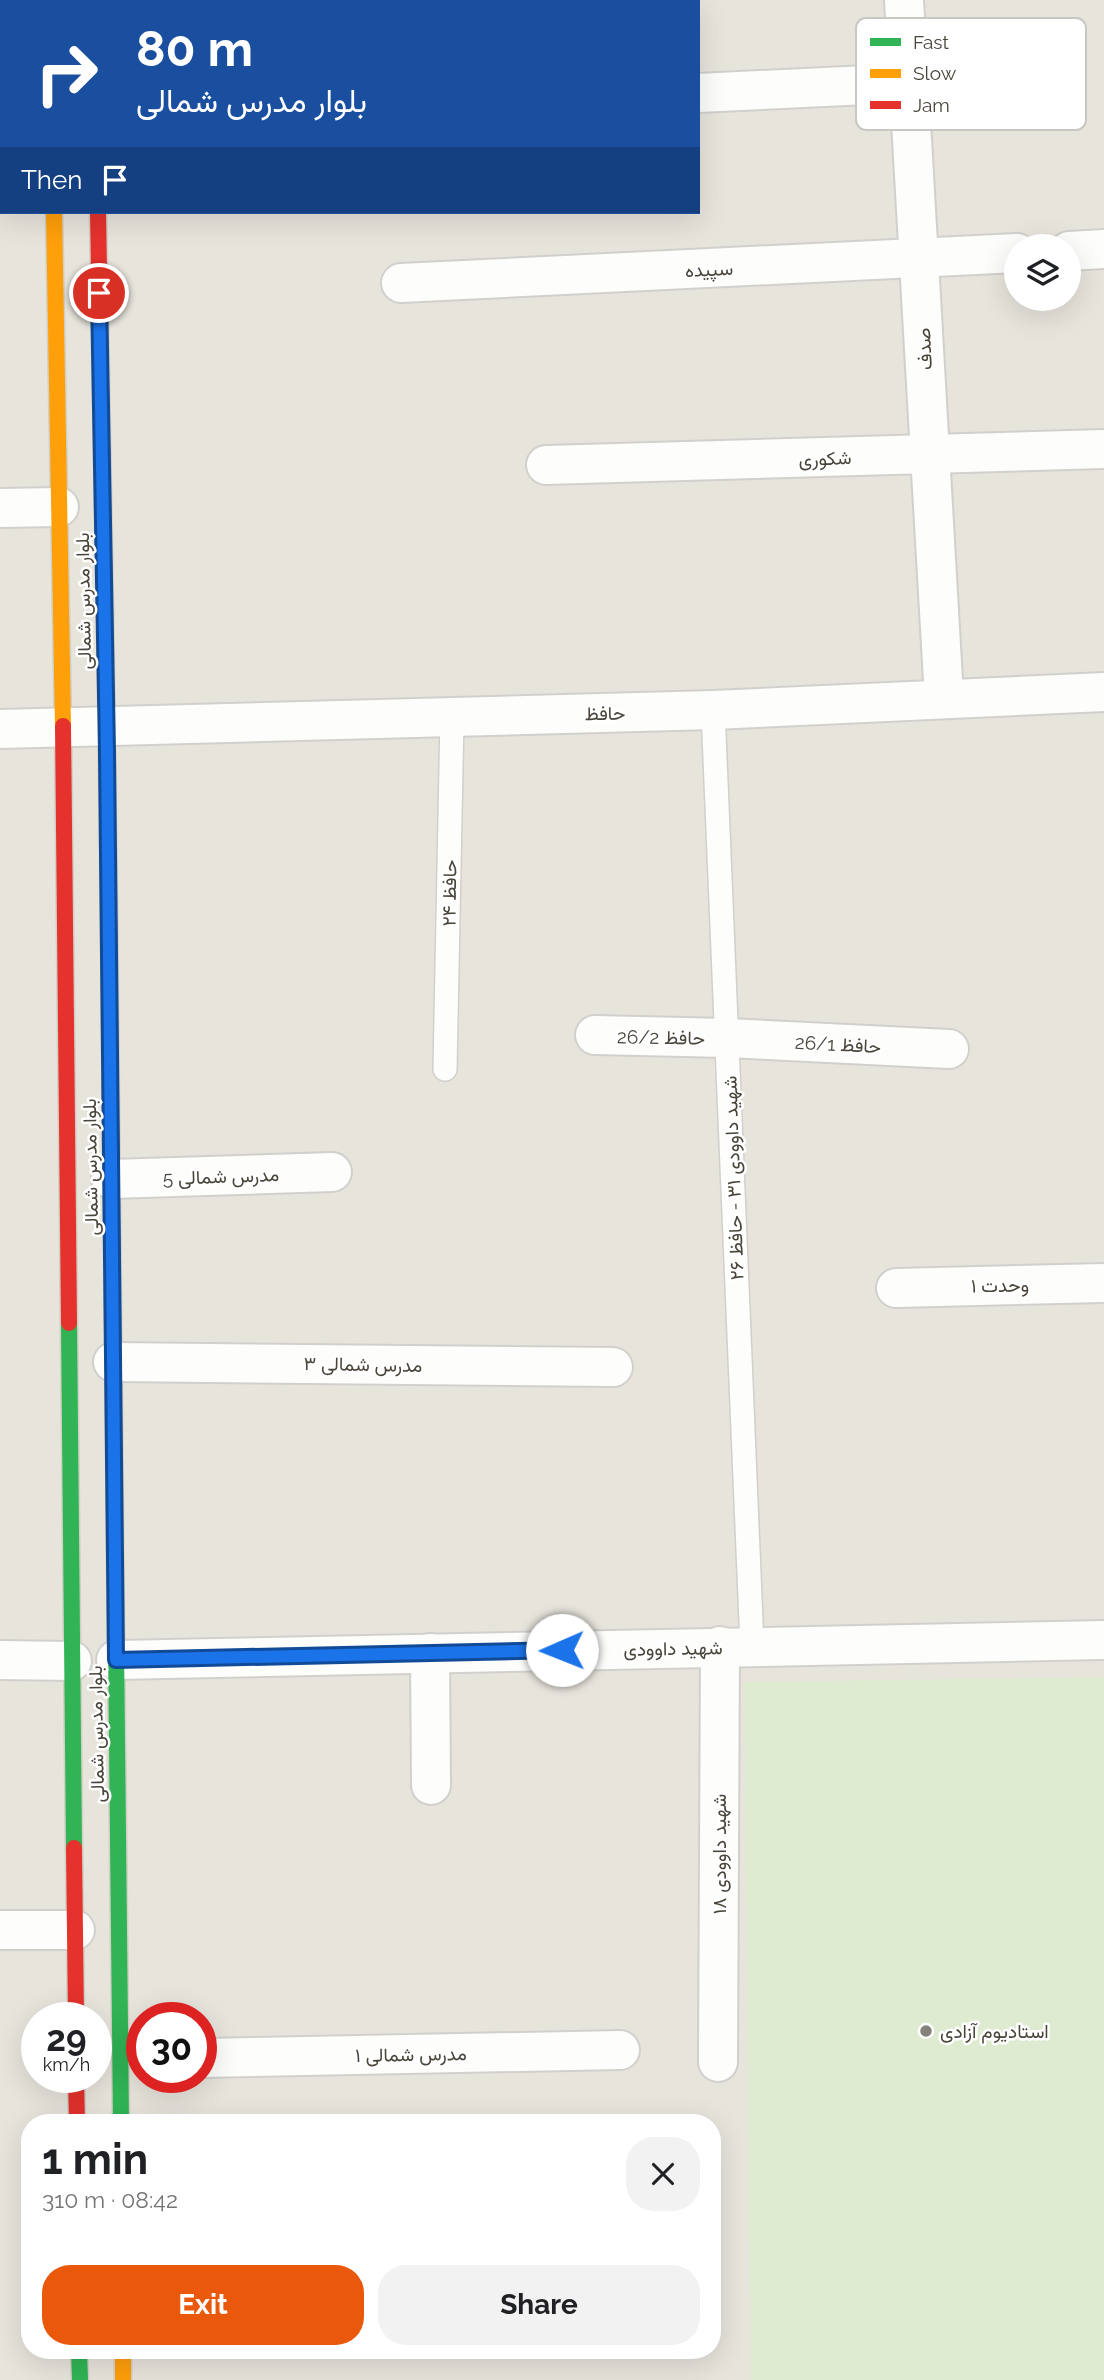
<!DOCTYPE html>
<meta charset="utf-8">
<style>
body{margin:0;font-family:Raleway,Vazirmatn,sans-serif;background:#f2f2f2;color:#202124;height:100vh;display:flex;flex-direction:column;font-size:26px;white-space:nowrap}
*{box-sizing:border-box;margin:0}
p{font-size:23px;color:#757577}
.icon{flex:none;width:38px;height:38px;fill:none;stroke:currentColor;stroke-width:2;stroke-linecap:round;stroke-linejoin:round}
.map{position:relative;flex:1;overflow:hidden}
.sheet{position:absolute;left:21px;top:2114px;width:700px;height:245px;display:flex;flex-direction:column;background:#fff;border-radius:28px;box-shadow:0 7px 28px #0002}
.sheet>*{flex:none}
.guide{position:absolute;left:0px;top:0px;width:700px;height:214px;box-shadow:0 7px 28px #0002;background:#1a4fa0;color:#fff;overflow:hidden}
.tools{position:absolute;left:1004px;top:234px;display:grid;gap:14px}
.tools a{display:grid;place-items:center;width:77px;height:77px;border-radius:50%;background:#fff;box-shadow:0 7px 28px #0002;font-size:35px}
.speed{position:absolute;left:21px;top:2002px;display:flex;gap:14px;font-size:35px;font-weight:700;text-align:center}
.speed>*{display:grid;place-content:center;width:91px;height:91px;border-radius:50%;background:#fff;box-shadow:0 7px 28px #0002;line-height:1}
.speed small{font-size:18px;font-weight:400}
.speed .limit{border:10px solid #d22;background:#fff;color:#111}
.pin{position:absolute;display:grid;place-items:center;width:60px;height:60px;color:#fff;margin:-30px;border:4px solid #fff;border-radius:50%;box-shadow:0 2px 7px #0007}
.me{position:absolute;width:77px;margin:-38px;rotate:269deg;stroke-linejoin:round;filter:drop-shadow(0 0 5px #0008)}
.turn{display:flex;align-items:center;gap:24px;height:147px;padding:0 21px;font-size:32px}
.turn .icon{width:91px;height:91px;stroke-width:2.5}
.turn b{display:block;font-size:49px;line-height:60px}
.then{display:flex;align-items:center;height:66px;padding:0 21px;background:#0003;gap:14px;font-size:26px}
.round{display:grid;place-items:center;flex:none;width:74px;height:74px;border-radius:28px;background:#f2f2f2}
.summary{display:flex;align-items:center;justify-content:space-between;height:119px;padding:0 21px}
h1{font-size:42px;font-weight:700;line-height:52px}
.primary-button{display:flex;gap:14px;margin-top:auto;padding:14px 21px}
.primary-button a{flex:1;height:80px;border-radius:28px;background:#ea580c;color:#fff;font-size:28px;font-weight:700;line-height:80px;text-align:center}
.primary-button a+a{background:#f2f2f2;color:#202124}
.map>svg:first-child{display:block}
.residential{fill:#e7e4dc;fill-rule:evenodd}
.green{fill:#deebd0}
.lines{fill:none;stroke-linecap:round;stroke-linejoin:round}
.lane-casing{stroke:#d1d0cc;stroke-width:26}
.street-casing{stroke:#d1d0cc;stroke-width:42}
.fast-casing{stroke:#d2cfc5;stroke-width:19}
.slow-casing{stroke:#d2cfc5;stroke-width:19}
.jam-casing{stroke:#d2cfc5;stroke-width:19}
.lane{stroke:#fdfdfc;stroke-width:23}
.street{stroke:#fdfdfc;stroke-width:38}
.fast{stroke:#30b455;stroke-width:16}
.slow{stroke:#ff9f0a;stroke-width:16}
.jam{stroke:#e5322d;stroke-width:16}
.route-casing{stroke:#114b97;stroke-width:18}
.route{stroke:#1a73e8;stroke-width:12}
.poi-dot{fill:#848279;stroke:#fff;stroke-width:2.5}
.labels{text-anchor:middle;dominant-baseline:central;stroke-width:5;stroke-linejoin:round;paint-order:stroke}
.street-label{font-size:19px;fill:#49453a;stroke:#fff}
.poi-label{font-size:19px;fill:#49453a;stroke:#fff;text-anchor:start}
.key{fill:#fff;stroke:#c8c7c4;stroke-width:2}
.key-label{font-size:19px;fill:#49453a}
</style>
<div class="map">
<svg width="1104" height="2380" viewBox="0 0 1104 2380">
<rect width="100%" height="100%" fill="#f3f2ee"/>
<path class="residential" d="M0,0H1104V2380H0ZM2,2H698V212H2ZM1017,247H1069V299H1017ZM37,2018H96V2077H37ZM142,2018H201V2077H142ZM30,2123H712V2350H30Z"/>
<path class="green" d="M1104,1677V2380H751L744,1682Z"/>
<g class="lines">
<g class="lane-casing">
<g id="lane">
<path d="M713,710L752,1646"/>
<path d="M445,1069L452,717"/>
</g>
</g>
<g class="street-casing">
<g id="street">
<path d="M904,0L944,698"/>
<path d="M0,9H2"/>
<path d="M698,93L909,83"/>
<path d="M1069,251L1104,249"/>
<path d="M401,283L1017,253"/>
<path d="M546,465L1104,449"/>
<path d="M0,508L59,507"/>
<path d="M0,729L713,710L1104,692"/>
<path d="M595,1035L727,1038L949,1049"/>
<path d="M111,1179L332,1172"/>
<path d="M896,1288L1104,1283"/>
<path d="M113,1362L613,1367"/>
<path d="M430,1653L431,1785"/>
<path d="M0,1660L72,1661"/>
<path d="M116,1660L1104,1640"/>
<path d="M0,1930H75"/>
<path d="M201,2058L620,2050"/>
<path d="M718,2062L720,1646"/>
</g>
</g>
<g class="fast-casing">
<g id="fast">
<path d="M105,614L109,916"/>
<path d="M69,1323L74,1848"/>
<path d="M116,1644L121,2123"/>
<path d="M79,2350L80,2380"/>
</g>
</g>
<g class="slow-casing">
<g id="slow">
<path d="M50,0V2"/>
<path d="M94,0V2"/>
<path d="M54,212L63,726"/>
<path d="M113,1318L116,1644"/>
<path d="M123,2350V2380"/>
</g>
</g>
<g class="jam-casing">
<g id="jam">
<path d="M98,212L105,614"/>
<path d="M63,726L69,1323"/>
<path d="M109,916L113,1318"/>
<path d="M74,1848L76,2018"/>
<path d="M76,2077L77,2123"/>
</g>
</g>
<use href="#lane" class="lane"/>
<use href="#street" class="street"/>
<use href="#fast" class="fast"/>
<use href="#slow" class="slow"/>
<use href="#jam" class="jam"/>
</g>
<g class="lines">
<g class="route-casing">
<path id="route" d="M99,293L107,752L116,1660L562,1650"/>
</g>
<use href="#route" class="route"/>
</g>
<circle class="poi-dot" cx="926" cy="2031" r="7"/>
<g class="labels">
<g class="street-label">
<text transform="translate(709 269) rotate(-3)">سپیده</text>
<text transform="translate(924 349) rotate(-93)">صدف</text>
<text transform="translate(825 458) rotate(-2)">شکوری</text>
<text transform="translate(83 601) rotate(-91)">بلوار مدرس شمالی</text>
<text transform="translate(605 713) rotate(-1)">حافظ</text>
<text transform="translate(449 893) rotate(-89)">حافظ ۲۴</text>
<text transform="translate(661 1037) rotate(1)">حافظ 26/2</text>
<text transform="translate(838 1044) rotate(3)">حافظ 26/1</text>
<text transform="translate(90 1167) rotate(-91)">بلوار مدرس شمالی</text>
<text transform="translate(221 1176) rotate(-2)">مدرس شمالی 5</text>
<text transform="translate(733 1178) rotate(-92)">شهید داوودی ۳۱ - حافظ ۲۶</text>
<text transform="translate(1000 1285) rotate(-1)">وحدت ۱</text>
<text transform="translate(363 1364) rotate(1)">مدرس شمالی ۳</text>
<text transform="translate(673 1648) rotate(-1)">شهید داوودی</text>
<text transform="translate(96 1734) rotate(-91)">بلوار مدرس شمالی</text>
<text transform="translate(719 1854) rotate(-90)">شهید داوودی ۱۸</text>
<text transform="translate(411 2054) rotate(-1)">مدرس شمالی ۱</text>
</g>
<g class="poi-label">
<text x="940" y="2031">استادیوم آزادی</text>
</g>
</g>
<rect x="856" y="18" width="230" height="112" rx="10" class="key"/>
<rect x="870" y="38" width="31" height="8" fill="#30b455"/>
<rect x="870" y="69" width="31" height="9" fill="#ff9f0a"/>
<rect x="870" y="101" width="31" height="8" fill="#e5322d"/>
<g class="key-label">
<text x="913" y="49">Fast</text>
<text x="913" y="80">Slow</text>
<text x="913" y="112">Jam</text>
</g>
</svg>
<div class="tools">
<a><svg class="icon" aria-label="layers" viewBox="0 0 24 24"><path d="M12 4l9 5-9 5-9-5zM3 14l9 5 9-5"/></svg></a>
</div>
<div class="speed"><div>29<small>km/h</small></div><div class="limit">30</div></div>
<div class="pin" style="left:99px;top:293px;background:#d93025"><svg class="icon" aria-label="arrive" viewBox="0 0 24 24"><path d="M6 21V4h12l-3 4 3 4H6"/></svg></div>
<svg class="me" style="left:562px;top:1650px" viewBox="-20 -20 40 40"><circle r="19" fill="#fff"/><path d="M0-13L10 11 0 6-10 11z" fill="#1a73e8"/></svg>
<div class="guide">
<div class="turn"><svg class="icon" aria-label="right" viewBox="0 0 24 24"><path d="M7 20v-9h11M14 6l5 5-5 5"/></svg><div><b>80 m</b>بلوار مدرس شمالی</div></div>
<div class="then">Then<svg class="icon" aria-label="arrive" viewBox="0 0 24 24"><path d="M6 21V4h12l-3 4 3 4H6"/></svg></div>
</div>
<section class="sheet">
<div class="summary"><div><h1>1 min</h1><p>310 m · 08:42</p></div><a class="round"><svg class="icon" aria-label="close" viewBox="0 0 24 24"><path d="M6 6l12 12M18 6L6 18"/></svg></a></div>
<div class="primary-button"><a>Exit</a><a>Share</a></div>
</section>
</div>
